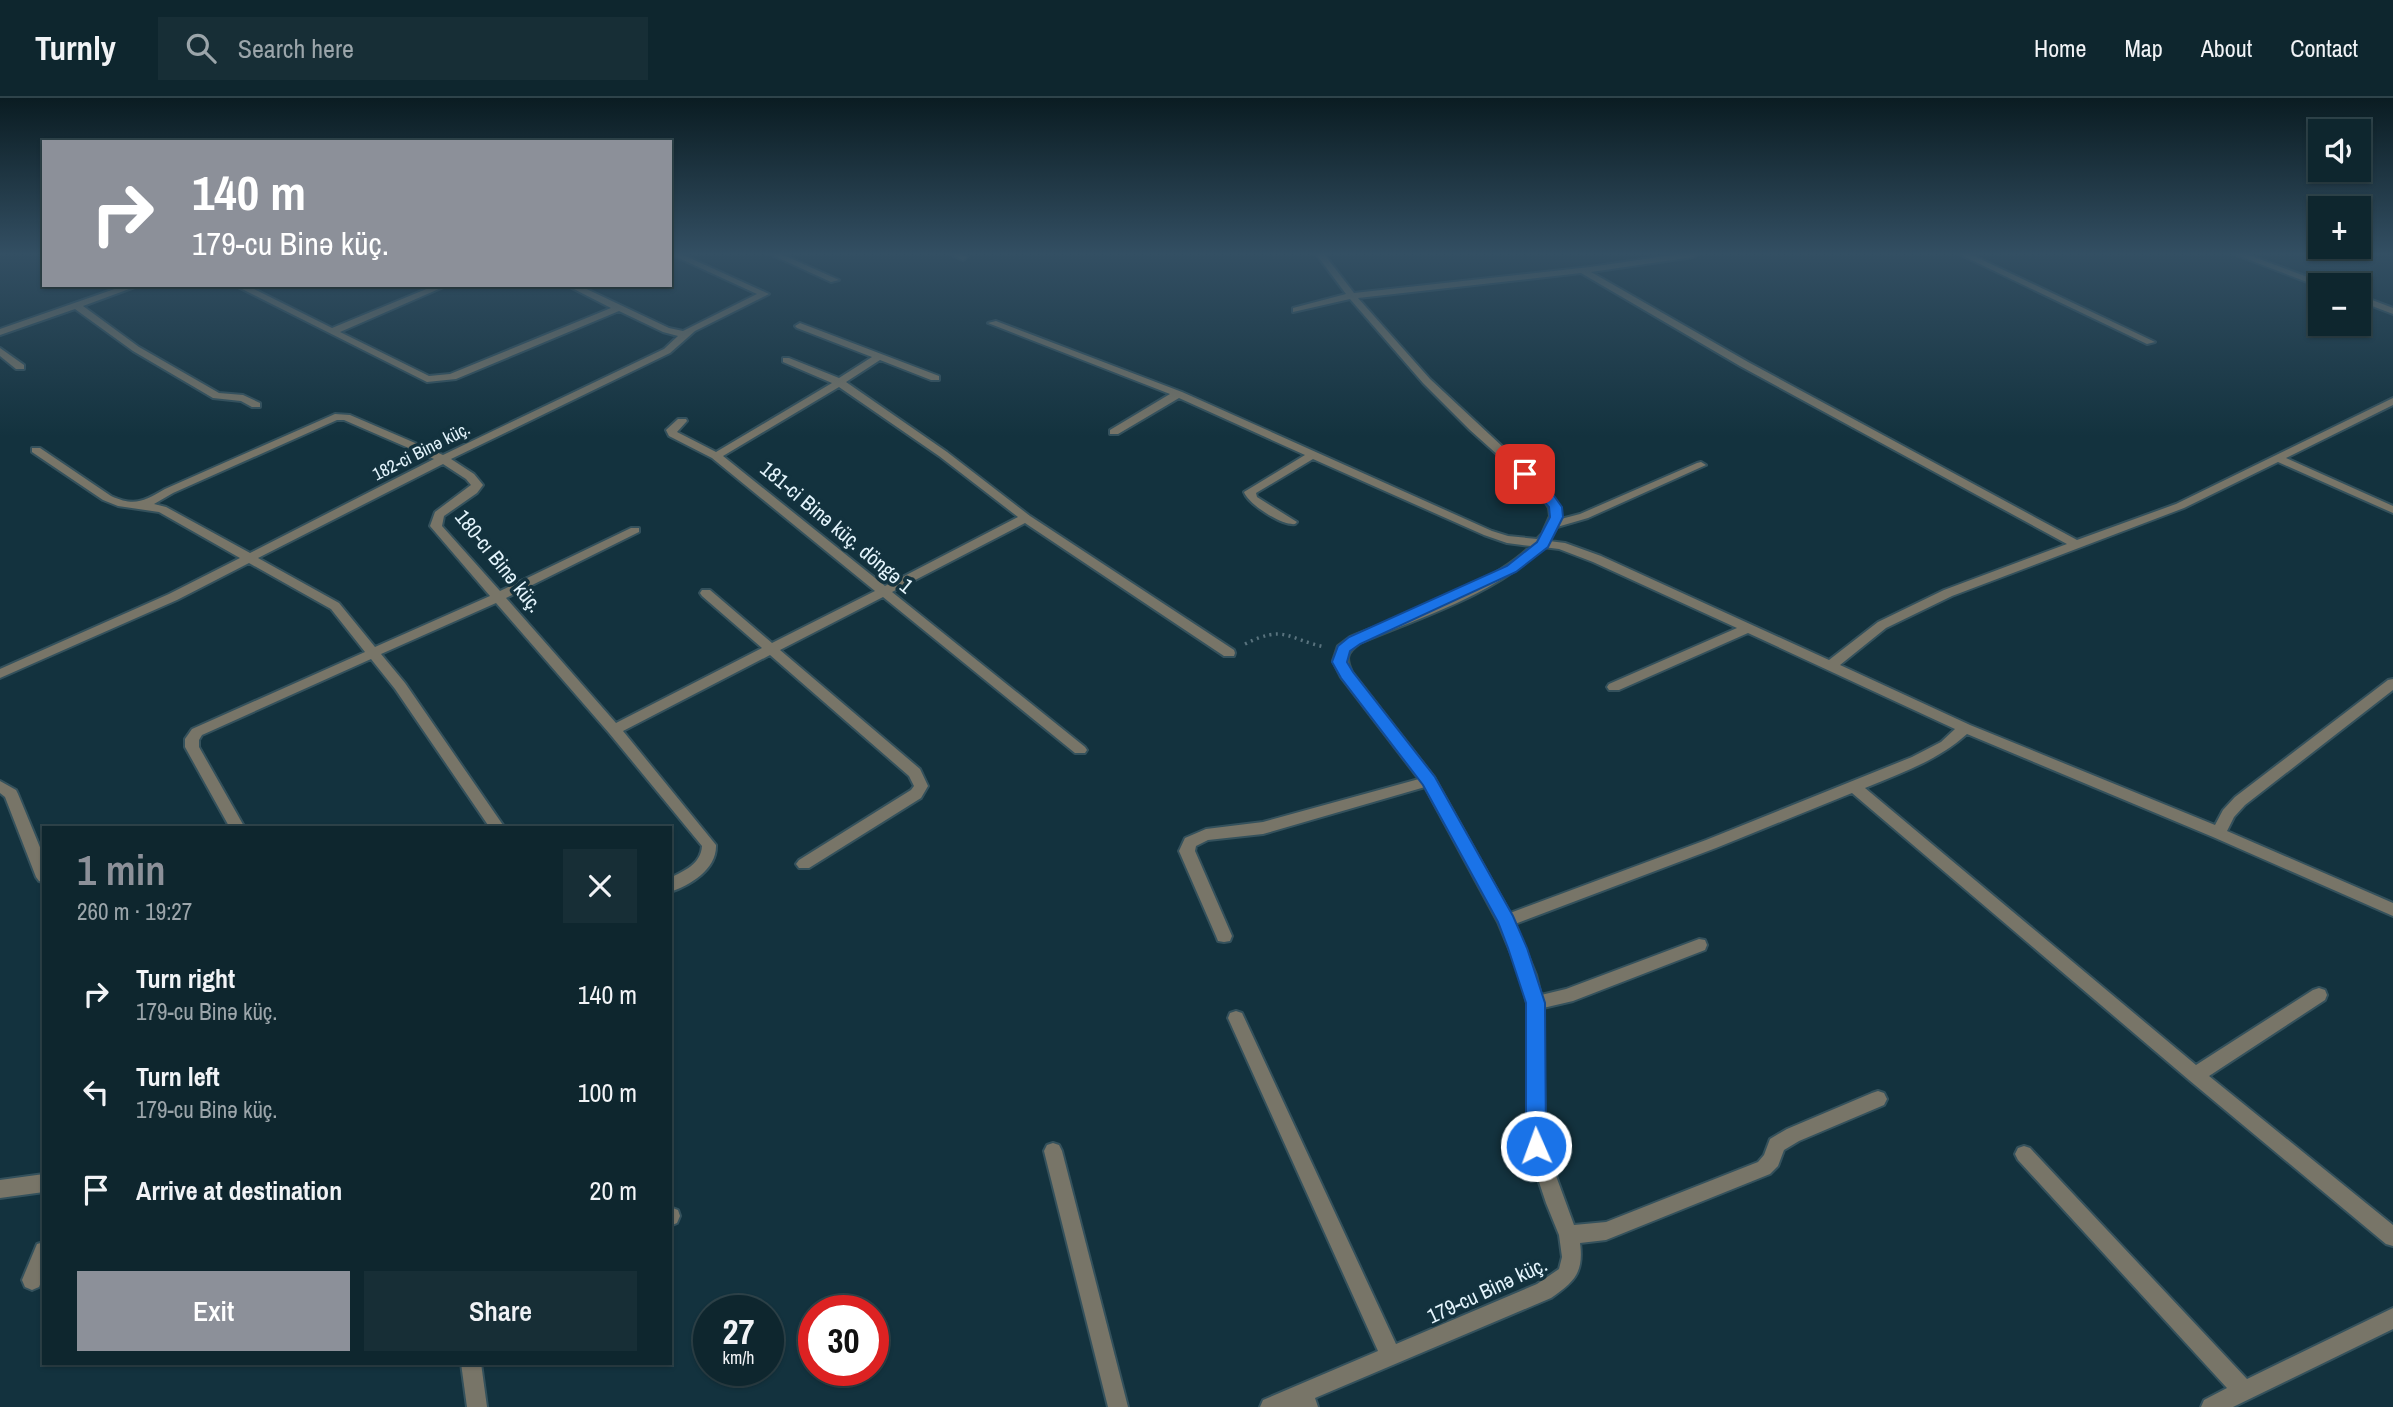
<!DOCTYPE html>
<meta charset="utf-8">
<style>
body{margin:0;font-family:"Archivo Narrow",sans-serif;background:#172e36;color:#f1f3f6;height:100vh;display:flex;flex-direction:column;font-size:26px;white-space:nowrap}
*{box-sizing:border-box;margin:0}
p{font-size:23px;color:#9ba5aa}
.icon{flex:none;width:38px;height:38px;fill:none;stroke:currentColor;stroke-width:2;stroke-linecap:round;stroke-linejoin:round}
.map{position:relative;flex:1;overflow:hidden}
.side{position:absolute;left:42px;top:728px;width:630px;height:539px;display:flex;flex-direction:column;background:#0e262e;border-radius:0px;box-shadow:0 2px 5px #0004,0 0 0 2px #2e434a}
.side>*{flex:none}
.top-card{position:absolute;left:42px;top:42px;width:630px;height:147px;border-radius:0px;box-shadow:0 2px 5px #0004,0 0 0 2px #2e434a;background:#8c9099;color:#fff;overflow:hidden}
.tools{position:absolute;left:2308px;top:21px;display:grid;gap:14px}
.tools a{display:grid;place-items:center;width:63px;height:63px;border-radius:0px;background:#0e262e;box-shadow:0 2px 5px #0004,0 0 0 2px #2e434a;font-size:35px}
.speed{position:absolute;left:693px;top:1197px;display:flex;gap:14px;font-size:35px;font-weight:700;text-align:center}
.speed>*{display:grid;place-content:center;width:91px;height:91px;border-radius:50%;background:#0e262e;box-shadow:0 2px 5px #0004,0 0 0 2px #2e434a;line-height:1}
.speed small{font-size:18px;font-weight:400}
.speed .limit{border:10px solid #d22;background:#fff;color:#111}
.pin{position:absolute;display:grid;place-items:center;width:60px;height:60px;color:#fff;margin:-30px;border-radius:14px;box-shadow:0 4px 10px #0006}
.me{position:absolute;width:77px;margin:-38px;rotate:358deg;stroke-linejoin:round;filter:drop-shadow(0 0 5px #0008)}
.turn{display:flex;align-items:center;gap:24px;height:147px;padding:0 35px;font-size:32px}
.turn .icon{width:91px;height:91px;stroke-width:2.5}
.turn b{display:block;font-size:49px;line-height:60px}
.round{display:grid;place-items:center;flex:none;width:74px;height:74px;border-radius:0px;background:#172e36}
.summary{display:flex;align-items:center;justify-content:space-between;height:119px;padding:0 35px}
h1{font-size:42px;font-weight:600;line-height:52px;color:#8c9099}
.cta{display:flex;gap:14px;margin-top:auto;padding:14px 35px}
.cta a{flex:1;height:80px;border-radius:0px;background:#8c9099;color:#fff;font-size:28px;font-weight:600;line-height:80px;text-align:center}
.cta a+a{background:#172e36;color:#f1f3f6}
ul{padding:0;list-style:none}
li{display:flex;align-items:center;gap:21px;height:98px;padding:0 35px}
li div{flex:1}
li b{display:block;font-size:26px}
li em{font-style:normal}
header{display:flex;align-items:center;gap:42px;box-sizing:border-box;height:98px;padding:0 35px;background:#0e262e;border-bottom:2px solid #2e434a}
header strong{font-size:33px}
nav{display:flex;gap:38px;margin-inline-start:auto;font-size:24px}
.search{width:490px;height:63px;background:#172e36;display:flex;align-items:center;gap:18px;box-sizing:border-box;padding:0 24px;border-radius:0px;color:#9ba5aa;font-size:26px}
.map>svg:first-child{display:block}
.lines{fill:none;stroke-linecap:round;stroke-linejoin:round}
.minor-casing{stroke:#34515c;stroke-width:4}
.path{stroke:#59737e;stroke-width:3.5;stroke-dasharray:2 4.5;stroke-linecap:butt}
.minor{fill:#787568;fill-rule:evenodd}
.route{fill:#1a73e8;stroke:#114b97;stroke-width:2}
.labels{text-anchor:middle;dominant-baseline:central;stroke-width:7;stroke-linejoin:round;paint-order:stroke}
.far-street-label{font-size:18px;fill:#e3f4fc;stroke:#13323e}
.street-label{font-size:21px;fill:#e3f4fc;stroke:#13323e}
</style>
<header>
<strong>Turnly</strong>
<div class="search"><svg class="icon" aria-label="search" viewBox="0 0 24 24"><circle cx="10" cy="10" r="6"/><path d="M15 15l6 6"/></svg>Search here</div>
<nav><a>Home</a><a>Map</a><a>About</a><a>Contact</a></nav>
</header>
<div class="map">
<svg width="2393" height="1309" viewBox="0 0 2393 1309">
<rect width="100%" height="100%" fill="#13323e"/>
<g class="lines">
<g class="minor-casing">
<g id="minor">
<path d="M670,156H681L769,196L695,233L670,255L451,361L474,376L483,387L477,395L444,418L442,428L500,493L631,430H639V434L506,500L616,625L762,550L702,498L700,495L702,492H710L772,545L875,493L712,360L669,338L666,332L678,321H686L687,323L677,334L716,354L832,285L783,264V260H789L839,280L872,259L797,230L795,228L800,225L939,278V282H931L880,262L846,284L947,354L1030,418L1234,552L1235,555L1234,558H1224L1025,425L892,494L1085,649L1087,652L1085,655H1075L883,499L780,552L920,671L928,688L921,700L809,770H799L796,766L799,762L911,692L914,688L909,678L770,557L623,633L716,747C717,771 691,787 670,794V780C684,773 701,766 702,748L609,635L496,505L381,556L405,585L505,730H490L395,591L371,561L202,637L199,642V649L245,730H230L185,649V641L192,631L365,554L331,511L249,465L177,502L0,580V571L169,496L240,460L159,414L118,408L103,402L32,354V350H40L111,398C135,409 144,403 165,391L335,316L350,317L443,357L664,251L678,238L663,234L619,213L456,281L427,284L234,187H246L332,230L436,187H448L340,234L429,278L450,276L611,210L566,187H578L669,230L683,233L757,196ZM839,289L939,358L1018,419L885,488L723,358ZM337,322H344L434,361L250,455L166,409L154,406L173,395ZM443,366L466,381L471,387L435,414L430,428L490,498L375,549L339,505L258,460Z"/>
<path d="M770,156H781L839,182L831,184Z"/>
<path d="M950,156H962L967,159L963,162Z"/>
<path d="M1316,156H1324L1354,195L1590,169L1679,156H1697L1693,159L1591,174L1748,264L2077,442L2176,406L2393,300V307L2286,360L2393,408V415L2278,364L2184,410L1952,498L1886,530L1840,567L1970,627L2215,727L2223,712L2235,699L2388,582L2393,581V592L2245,707L2234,719L2227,733L2393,805V818L2213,739L1967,636C1937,663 1901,675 1865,690L2196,967L2313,892L2319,890L2325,892L2327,897L2325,902L2209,978L2393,1127V1148L2386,1146L2189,982L1852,695L1716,750L1515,826L1536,877L1541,897L1566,891L1699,841L1705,842L1707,847L1705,852L1573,903L1543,910L1545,1048L1574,1127L1606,1124L1758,1064L1764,1057L1770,1041L1787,1031L1872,995L1878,993L1884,995L1887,1001L1884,1007L1799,1043L1784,1052L1778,1068L1770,1076L1606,1142L1580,1145C1584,1175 1574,1184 1551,1200L1315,1300L1318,1309H1260L1263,1302L1378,1253L1228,920L1230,915L1236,913L1242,915L1396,1246L1537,1186L1559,1171L1562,1159L1559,1137L1546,1105L1527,1048V905L1520,877L1498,824L1425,689L1263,736L1208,742L1196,748L1195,753L1232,838L1230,843L1224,844L1218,843L1216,838L1179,753L1185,740L1206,731L1263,724L1419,681L1341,579L1333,563L1338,548L1350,539C1404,517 1491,488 1531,448L1507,445L1484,437L1313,361L1256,395L1257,399L1297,424L1295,426C1282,428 1248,406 1244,394L1305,357L1179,300L1118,336H1110V332L1170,296L988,225L996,223L1182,294L1492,433L1508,438L1537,441L1542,436L1550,418L1549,410L1539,394L1470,332L1423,285L1350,201L1293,214V210L1346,196ZM1581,175L1740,268L2067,446L1944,492L1878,524L1829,562L1601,458L1565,445L1549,443L1557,429L1588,420L1706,367L1701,364L1697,365L1580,416L1561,421L1560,410L1546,389L1430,281L1358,200ZM1543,449L1559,451L1593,464L1737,530L1609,586L1607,589L1609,592H1619L1748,535L1955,631L1941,644L1912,659L1706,742L1510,815L1434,679L1352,574C1345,560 1347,554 1360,545C1419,520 1497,496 1543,449Z"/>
<path d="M1959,156H1970L2155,244L2147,246Z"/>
<path d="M2234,156H2246L2329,187L2320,189Z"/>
<path d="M126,187H140L83,208L139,249L219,295L243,297L260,305V309H252L241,303L213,300L133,253L75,211L0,237V231Z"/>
<path d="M2359,197L2393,210V216L2359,203Z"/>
<path d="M0,250L24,267V271H16L0,258Z"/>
<path d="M0,683L16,692L18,696L44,759V785L39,783L36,779L5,699L0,695Z"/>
<path d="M1053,1045L1059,1047L1062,1053L1128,1309H1108L1044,1053L1047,1047Z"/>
<path d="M2024,1048L2030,1050L2247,1281L2393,1210V1231L2233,1309H2201L2204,1302L2227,1290L2018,1062L2015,1056L2018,1050Z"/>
<path d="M44,1076V1094L0,1100V1082Z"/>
<path d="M670,1109L678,1112L680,1118L677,1125L670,1128Z"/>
<path d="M44,1144V1177L39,1189L32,1192L25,1189L22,1182L37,1146Z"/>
<path d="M461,1265H481L487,1309H467Z"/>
</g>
</g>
<path class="path" d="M1245,546C1285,526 1287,541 1325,549"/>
<use href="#minor" class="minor"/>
</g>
<linearGradient id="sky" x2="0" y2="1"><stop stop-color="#0a1c22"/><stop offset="0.46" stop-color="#334f63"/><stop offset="1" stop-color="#334f63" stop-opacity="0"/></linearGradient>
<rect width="2393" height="339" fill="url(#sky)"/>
<path class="route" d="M1525,372L1547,388L1562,409L1563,419L1548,449L1516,474L1360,546L1350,553L1347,564L1353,574L1435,679L1513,818L1527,850L1545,905L1546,1048L1543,1054L1536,1057L1529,1054L1526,1048V905L1508,850L1498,824L1423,687L1341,580L1332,564L1338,548L1349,539L1507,468L1537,444L1550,419L1549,409L1519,376Z"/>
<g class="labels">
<g class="far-street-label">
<text transform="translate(421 353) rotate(-27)">182-ci Binə küç.</text>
</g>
<g class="street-label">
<text transform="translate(837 429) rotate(40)">181-ci Binə küç. döngə 1</text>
<text transform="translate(499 463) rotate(51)">180-cı Binə küç.</text>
<text transform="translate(1487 1192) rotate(-25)">179-cu Binə küç.</text>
</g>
</g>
</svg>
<div class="tools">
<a><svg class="icon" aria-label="sound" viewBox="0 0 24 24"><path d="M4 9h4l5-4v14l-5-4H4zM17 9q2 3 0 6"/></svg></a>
<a>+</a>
<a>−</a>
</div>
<div class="speed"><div>27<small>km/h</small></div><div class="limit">30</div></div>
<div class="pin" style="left:1525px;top:376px;background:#d93025"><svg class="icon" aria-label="arrive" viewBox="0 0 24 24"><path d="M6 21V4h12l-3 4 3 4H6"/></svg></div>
<svg class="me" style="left:1536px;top:1048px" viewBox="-20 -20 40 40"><circle r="17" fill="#1a73e8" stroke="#fff" stroke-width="3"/><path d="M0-11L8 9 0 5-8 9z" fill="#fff"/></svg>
<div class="top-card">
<div class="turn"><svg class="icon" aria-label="right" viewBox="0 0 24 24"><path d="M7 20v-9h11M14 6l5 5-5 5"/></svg><div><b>140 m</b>179-cu Binə küç.</div></div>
</div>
<section class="side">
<div class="summary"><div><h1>1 min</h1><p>260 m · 19:27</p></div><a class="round"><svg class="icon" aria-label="close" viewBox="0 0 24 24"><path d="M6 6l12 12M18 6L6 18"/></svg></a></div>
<ul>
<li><svg class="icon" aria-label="right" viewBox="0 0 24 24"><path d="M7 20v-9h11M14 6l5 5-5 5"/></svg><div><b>Turn right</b><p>179-cu Binə küç.</p></div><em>140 m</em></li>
<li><svg class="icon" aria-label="left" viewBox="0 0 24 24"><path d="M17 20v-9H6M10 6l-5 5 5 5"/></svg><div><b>Turn left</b><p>179-cu Binə küç.</p></div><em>100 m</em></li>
<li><svg class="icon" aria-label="arrive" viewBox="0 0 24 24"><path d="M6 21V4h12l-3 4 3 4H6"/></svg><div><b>Arrive at destination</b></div><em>20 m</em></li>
</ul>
<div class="cta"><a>Exit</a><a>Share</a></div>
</section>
</div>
